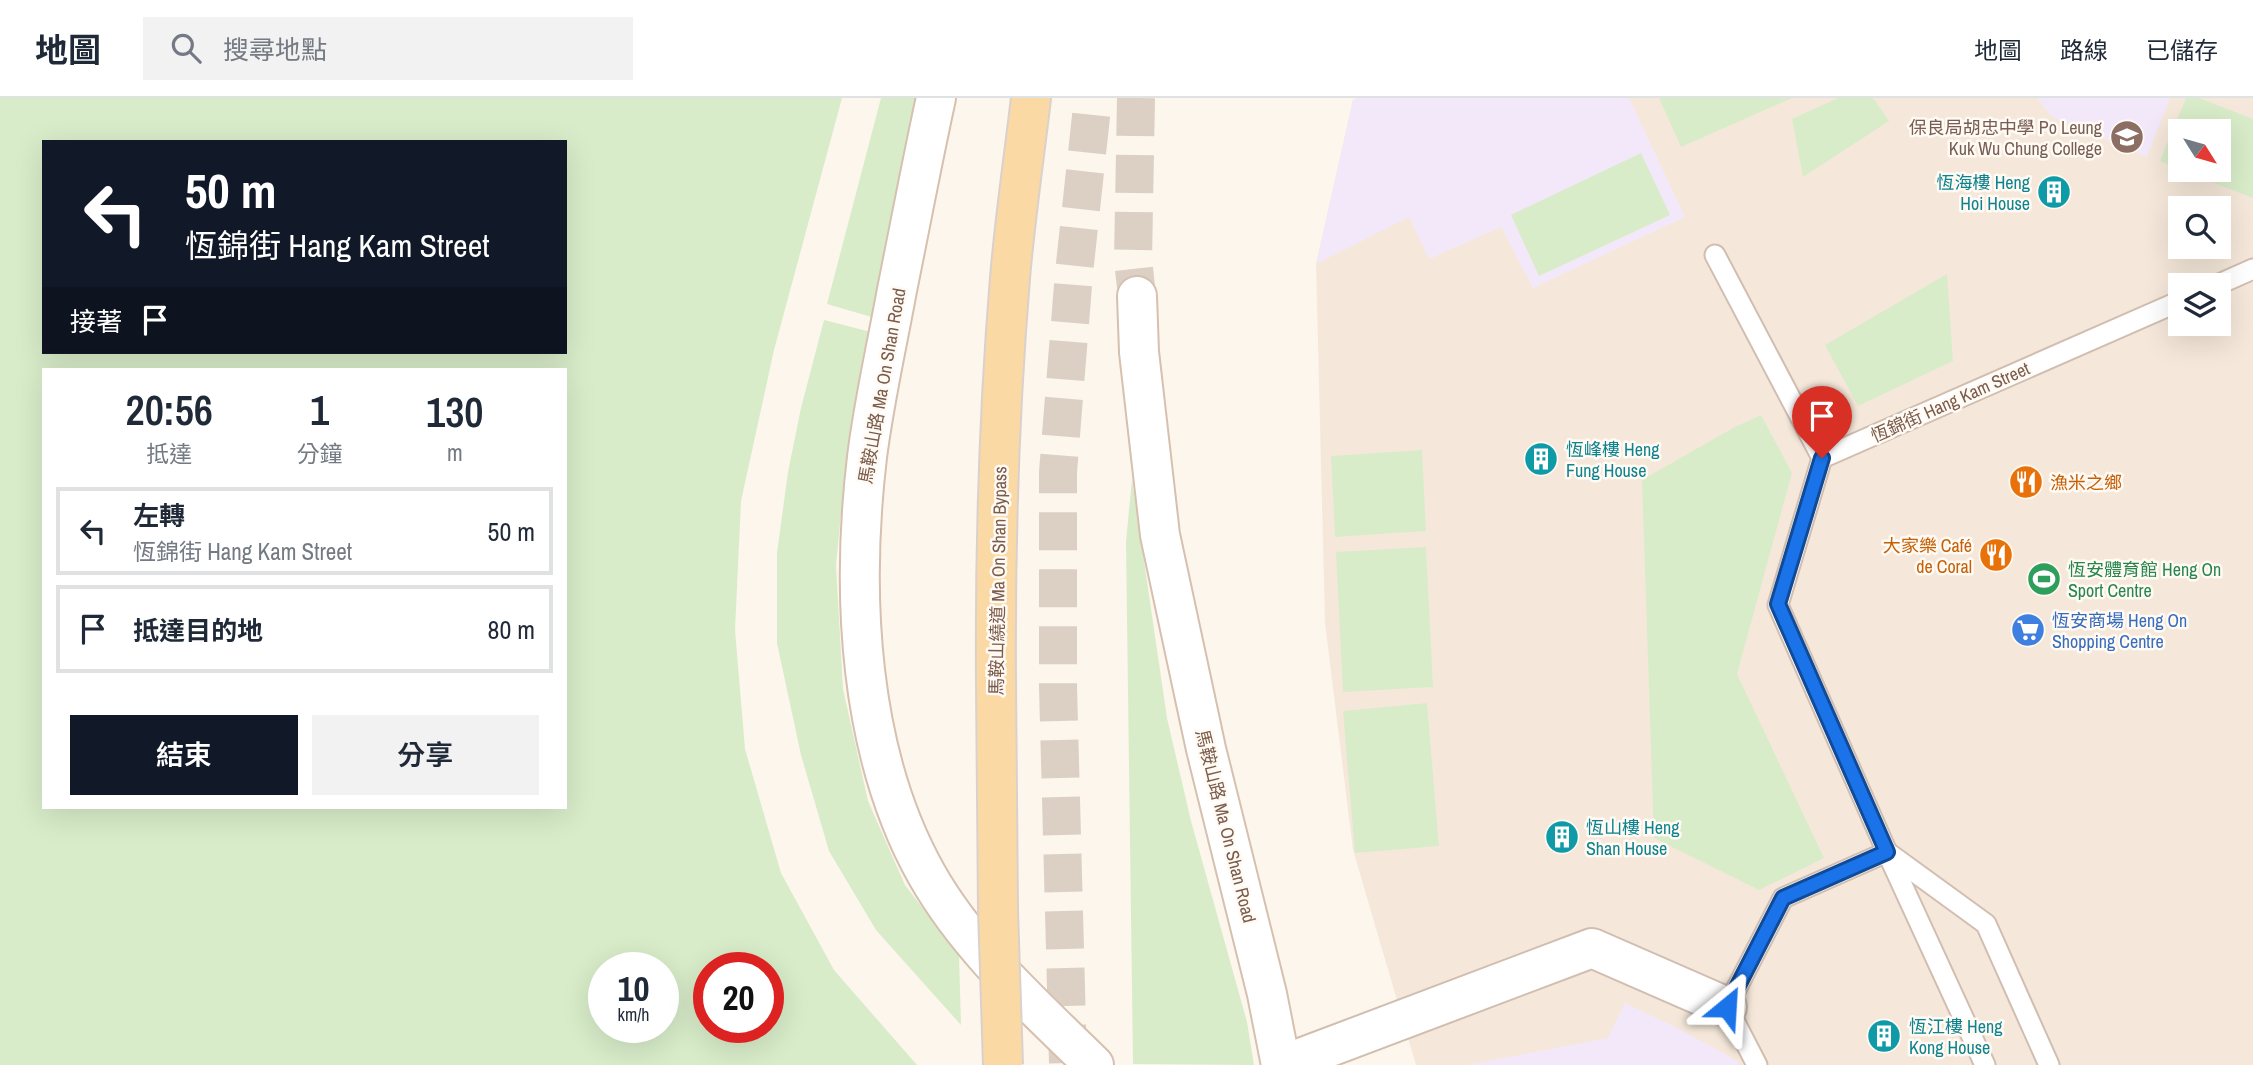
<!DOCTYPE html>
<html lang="zh-TW">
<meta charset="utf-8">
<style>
body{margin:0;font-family:"Archivo Narrow","Noto Sans TC",sans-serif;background:#f2f2f3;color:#1f2937;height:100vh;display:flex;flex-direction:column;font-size:26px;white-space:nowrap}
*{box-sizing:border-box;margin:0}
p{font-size:23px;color:#747a83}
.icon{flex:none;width:38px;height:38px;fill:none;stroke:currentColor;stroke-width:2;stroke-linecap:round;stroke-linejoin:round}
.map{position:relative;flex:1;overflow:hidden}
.panel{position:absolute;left:42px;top:270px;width:525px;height:441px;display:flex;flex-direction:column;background:#fff;border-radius:0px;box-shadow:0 7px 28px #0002}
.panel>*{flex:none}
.guide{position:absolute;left:42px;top:42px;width:525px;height:214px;border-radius:0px;box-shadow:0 7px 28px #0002;background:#111827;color:#fff;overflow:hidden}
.needle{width:46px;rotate:127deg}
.fabs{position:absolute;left:2168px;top:21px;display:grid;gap:14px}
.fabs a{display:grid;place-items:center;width:63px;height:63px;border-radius:0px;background:#fff;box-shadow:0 7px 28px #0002;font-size:35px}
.speed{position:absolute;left:588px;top:854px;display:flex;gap:14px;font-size:35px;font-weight:700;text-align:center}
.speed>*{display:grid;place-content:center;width:91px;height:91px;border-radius:50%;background:#fff;box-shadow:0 7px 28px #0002;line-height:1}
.speed small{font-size:18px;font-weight:400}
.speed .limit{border:10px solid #d22;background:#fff;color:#111}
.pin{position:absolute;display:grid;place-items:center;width:60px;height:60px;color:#fff;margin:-72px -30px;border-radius:50% 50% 50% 0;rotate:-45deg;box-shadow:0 0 7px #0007}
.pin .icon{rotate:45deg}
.me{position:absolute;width:77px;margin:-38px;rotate:27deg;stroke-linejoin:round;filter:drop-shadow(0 0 5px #0008)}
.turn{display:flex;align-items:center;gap:24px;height:147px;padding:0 28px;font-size:32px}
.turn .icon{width:91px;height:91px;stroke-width:2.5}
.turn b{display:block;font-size:49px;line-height:60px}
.then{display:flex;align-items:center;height:66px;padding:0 28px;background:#0003;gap:14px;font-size:26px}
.eta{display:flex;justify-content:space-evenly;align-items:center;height:119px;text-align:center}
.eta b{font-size:42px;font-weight:600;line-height:49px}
.primary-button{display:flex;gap:14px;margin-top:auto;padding:14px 28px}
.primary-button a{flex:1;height:80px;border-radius:0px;background:#111827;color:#fff;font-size:28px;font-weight:600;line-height:80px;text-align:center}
.primary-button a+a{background:#f2f2f3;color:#1f2937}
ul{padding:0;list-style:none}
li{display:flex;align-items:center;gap:21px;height:88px;margin:0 14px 10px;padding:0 14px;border:4px solid #e0e1e3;border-radius:0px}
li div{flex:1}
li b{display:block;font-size:26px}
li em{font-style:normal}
header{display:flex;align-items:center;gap:42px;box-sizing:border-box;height:98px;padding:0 35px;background:#fff;border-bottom:2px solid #e0e1e3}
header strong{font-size:33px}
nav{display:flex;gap:38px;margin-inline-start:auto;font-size:24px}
.search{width:490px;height:63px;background:#f2f2f3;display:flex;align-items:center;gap:18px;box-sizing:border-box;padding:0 24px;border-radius:0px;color:#747a83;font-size:26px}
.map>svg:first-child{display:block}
.residential{fill:#f5e8da;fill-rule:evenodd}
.education{fill:#f3e8fa}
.green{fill:#d8ecc9;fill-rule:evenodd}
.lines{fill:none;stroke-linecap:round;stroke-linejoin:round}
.secondary-tunnel{stroke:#dcd0c4;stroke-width:38;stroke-dasharray:38 19;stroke-linecap:butt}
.primary-tunnel{stroke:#dcd0c4;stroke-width:38;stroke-dasharray:38 19;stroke-linecap:butt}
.lane-casing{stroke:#d1beb0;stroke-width:23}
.street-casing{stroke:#d1beb0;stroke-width:42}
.secondary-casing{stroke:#d6c0b0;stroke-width:42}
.primary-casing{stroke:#dad1cd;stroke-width:42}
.lane{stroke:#fff;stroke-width:19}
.street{stroke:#fff;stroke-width:38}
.secondary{stroke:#fff;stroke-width:38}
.primary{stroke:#fbd9a5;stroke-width:38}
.primary-bridge-casing{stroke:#dad1cd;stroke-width:42;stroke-linecap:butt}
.primary-bridge{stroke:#fbd9a5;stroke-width:38}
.route-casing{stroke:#114b97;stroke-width:18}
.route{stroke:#1a73e8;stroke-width:12}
.labels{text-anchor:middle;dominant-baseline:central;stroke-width:5;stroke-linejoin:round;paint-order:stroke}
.education-label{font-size:18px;fill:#785e54;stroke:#fffaf3;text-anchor:end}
.culture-label{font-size:18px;fill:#0d838f;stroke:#fffaf3;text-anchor:start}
.street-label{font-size:18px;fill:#7a5c4d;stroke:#fffaf3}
.food-label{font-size:18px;fill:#c56008;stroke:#fffaf3;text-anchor:start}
.leisure-label{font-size:18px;fill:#27864d;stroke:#fffaf3;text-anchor:start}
.shop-label{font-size:18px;fill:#366cbe;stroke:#fffaf3;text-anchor:start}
</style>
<header>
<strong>地圖</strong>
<div class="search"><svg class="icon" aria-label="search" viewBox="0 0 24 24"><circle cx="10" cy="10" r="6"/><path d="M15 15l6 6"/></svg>搜尋地點</div>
<nav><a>地圖</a><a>路線</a><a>已儲存</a></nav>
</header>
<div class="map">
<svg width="2253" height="967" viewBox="0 0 2253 967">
<rect width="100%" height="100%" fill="#fdf6ec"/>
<path class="residential" d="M1358,0H2253V967H1416L1353,752L1325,525L1316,166L1353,2ZM2180,33H2219V72H2180ZM2180,110H2219V149H2180ZM2180,187H2219V226H2180Z"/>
<g class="education">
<path d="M1358,0H1629L1685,119L1533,190L1501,129L1429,161L1409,119L1316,166L1353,2Z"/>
<path d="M2037,0H2170L2147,59L2052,19Z"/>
<path d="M1625,905L1681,932L1739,964L1737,967H1468L1608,940Z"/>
</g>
<g class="green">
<path d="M0,0H842L774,252L741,403L735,532L745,651L781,775L834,872L917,967H0ZM44,44H565V254H44ZM44,271H565V709H44ZM604,870H663V929H604ZM709,870H768V929H709Z"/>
<path d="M881,0H919L875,220L827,206Z"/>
<path d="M1659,0H1792L1681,49Z"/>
<path d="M1838,0H1873L1889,23L1803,79L1792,21Z"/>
<path d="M2186,0H2199L2253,21V100L2181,72H2219V33H2180V71L2160,63Z"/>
<path d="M1641,55L1670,117L1539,178L1511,117Z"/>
<path d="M1947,176L1953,263L1858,308L1825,247Z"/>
<path d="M824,222L871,234L848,345L836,467L843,591L868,703L905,787L959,858L961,927L876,832L829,753L801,657L777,545V455L788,374L801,310Z"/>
<path d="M1761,317L1792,375L1737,576L1824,760L1759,792L1654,740L1642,382L1733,330Z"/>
<path d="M1422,352L1426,433L1335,439L1331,358Z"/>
<path d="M1132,381L1167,620L1191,723L1247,924L1254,967L1133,966L1126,444Z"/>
<path d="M1426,449L1433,589L1343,594L1336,454Z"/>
<path d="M1427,605L1439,748L1355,755L1343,613Z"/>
</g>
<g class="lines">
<path class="secondary-tunnel" d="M1136,0L1133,162L1137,198"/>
<path class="primary-tunnel" d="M1068,965L1058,588V374L1074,175L1093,0"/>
<g class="lane-casing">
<g id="lane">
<path d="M1715,157L1822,360"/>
<path d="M2217,187L2253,171"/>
<path d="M1757,967L1727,909L1783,800L1887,754L1986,826L2049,967"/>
<path d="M1985,967L1887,754L1778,507L1822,360L2180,203"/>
</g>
</g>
<g class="street-casing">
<path id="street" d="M1282,967L1592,850L1727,909"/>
</g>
<g class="secondary-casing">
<g id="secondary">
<path d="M936,0C922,64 910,128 897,192C887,247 874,303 867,359C851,495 858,655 927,777C969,851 1034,908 1094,967"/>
<path d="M1137,198L1139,254L1160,437L1206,651L1267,896L1281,967"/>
</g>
</g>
<g class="primary-casing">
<path id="primary" d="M996,584C995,449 999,314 1010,180C1015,120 1024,60 1031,0"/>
</g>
<use href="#lane" class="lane"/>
<use href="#street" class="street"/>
<use href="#secondary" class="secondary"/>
<use href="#primary" class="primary"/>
<g class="primary-bridge-casing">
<path id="primary-bridge" d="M996,584L998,812L1003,967"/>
</g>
<use href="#primary-bridge" class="primary-bridge"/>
</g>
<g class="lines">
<g class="route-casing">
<path id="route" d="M1727,909L1783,800L1887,754L1778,506L1822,360"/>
</g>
<use href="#route" class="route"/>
</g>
<defs>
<g id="school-disc" transform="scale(1.75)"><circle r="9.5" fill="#8d6e63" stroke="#fffaf3"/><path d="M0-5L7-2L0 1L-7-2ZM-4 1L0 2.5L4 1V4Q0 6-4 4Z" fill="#fff"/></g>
<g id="building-disc" transform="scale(1.75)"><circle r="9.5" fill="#0f9aa8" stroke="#fffaf3"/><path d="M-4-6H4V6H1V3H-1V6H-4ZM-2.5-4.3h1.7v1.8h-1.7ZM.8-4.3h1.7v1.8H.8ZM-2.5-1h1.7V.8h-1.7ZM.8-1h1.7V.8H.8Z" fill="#fff"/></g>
<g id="restaurant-disc" transform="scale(1.75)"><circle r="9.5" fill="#e8710a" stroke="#fffaf3"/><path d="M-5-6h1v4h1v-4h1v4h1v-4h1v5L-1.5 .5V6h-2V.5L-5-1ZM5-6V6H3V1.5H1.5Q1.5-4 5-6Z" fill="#fff"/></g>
<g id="stadium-disc" transform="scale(1.75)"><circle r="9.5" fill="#2e9e5b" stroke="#fffaf3"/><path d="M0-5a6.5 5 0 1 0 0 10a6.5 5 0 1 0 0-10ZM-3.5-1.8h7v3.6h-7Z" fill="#fff"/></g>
<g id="supermarket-disc" transform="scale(1.75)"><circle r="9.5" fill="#3f7fe0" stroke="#fffaf3"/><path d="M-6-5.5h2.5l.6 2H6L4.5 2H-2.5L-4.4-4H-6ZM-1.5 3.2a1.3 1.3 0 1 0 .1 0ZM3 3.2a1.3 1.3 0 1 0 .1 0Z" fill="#fff"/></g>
</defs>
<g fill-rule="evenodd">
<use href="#school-disc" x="2127" y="39"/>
<use href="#building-disc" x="2054" y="94"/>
<use href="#building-disc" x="1541" y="361"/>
<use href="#restaurant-disc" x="2026" y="384"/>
<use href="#restaurant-disc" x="1996" y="457"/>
<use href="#stadium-disc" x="2044" y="481"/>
<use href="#supermarket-disc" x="2028" y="532"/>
<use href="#building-disc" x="1562" y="739"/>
<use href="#building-disc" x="1884" y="938"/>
</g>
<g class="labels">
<g class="education-label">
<text x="2102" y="29">保良局胡忠中學 Po Leung<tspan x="2102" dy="21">Kuk Wu Chung College</tspan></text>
</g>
<g class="culture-label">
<text x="2030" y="84" text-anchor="end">恆海樓 Heng<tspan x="2030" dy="21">Hoi House</tspan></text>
<text x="1566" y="351">恆峰樓 Heng<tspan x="1566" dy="21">Fung House</tspan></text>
<text x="1586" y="729">恆山樓 Heng<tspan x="1586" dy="21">Shan House</tspan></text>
<text x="1909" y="928">恆江樓 Heng<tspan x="1909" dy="21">Kong House</tspan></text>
</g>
<g class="street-label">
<text transform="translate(882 288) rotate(-80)">馬鞍山路 Ma On Shan Road</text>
<text transform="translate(1950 304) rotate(-24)">恆錦街 Hang Kam Street</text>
<text transform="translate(998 483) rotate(-89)">馬鞍山繞道 Ma On Shan Bypass</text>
<text transform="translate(1226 728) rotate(76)">馬鞍山路 Ma On Shan Road</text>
</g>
<g class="food-label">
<text x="2050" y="384">漁米之鄉</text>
<text x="1972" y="447" text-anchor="end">大家樂 Café<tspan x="1972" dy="21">de Coral</tspan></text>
</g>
<g class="leisure-label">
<text x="2068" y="471">恆安體育館 Heng On<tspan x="2068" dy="21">Sport Centre</tspan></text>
</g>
<g class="shop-label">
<text x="2052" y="522">恆安商場 Heng On<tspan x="2052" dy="21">Shopping Centre</tspan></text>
</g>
</g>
</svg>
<div class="fabs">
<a><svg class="needle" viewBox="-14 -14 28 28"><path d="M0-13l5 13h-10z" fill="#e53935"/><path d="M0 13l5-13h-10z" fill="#747a83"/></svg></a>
<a><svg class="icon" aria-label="search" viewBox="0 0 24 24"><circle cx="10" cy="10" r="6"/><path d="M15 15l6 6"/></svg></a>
<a><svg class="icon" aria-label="layers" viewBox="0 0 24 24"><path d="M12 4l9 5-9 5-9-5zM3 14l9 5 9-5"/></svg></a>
</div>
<div class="speed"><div>10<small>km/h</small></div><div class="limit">20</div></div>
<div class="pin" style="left:1822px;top:360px;background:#d93025"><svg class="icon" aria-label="arrive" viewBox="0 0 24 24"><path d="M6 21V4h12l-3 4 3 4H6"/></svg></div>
<svg class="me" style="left:1727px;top:909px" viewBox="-20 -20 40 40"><path d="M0-17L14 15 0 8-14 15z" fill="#1a73e8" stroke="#fff" stroke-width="4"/></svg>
<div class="guide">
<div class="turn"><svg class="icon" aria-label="left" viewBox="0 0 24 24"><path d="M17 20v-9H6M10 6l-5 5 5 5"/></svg><div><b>50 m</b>恆錦街 Hang Kam Street</div></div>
<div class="then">接著<svg class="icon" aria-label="arrive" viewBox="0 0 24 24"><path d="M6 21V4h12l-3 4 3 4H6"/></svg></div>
</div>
<section class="panel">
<div class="eta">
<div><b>20:56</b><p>抵達</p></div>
<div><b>1</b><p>分鐘</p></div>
<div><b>130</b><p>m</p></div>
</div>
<ul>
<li><svg class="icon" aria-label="left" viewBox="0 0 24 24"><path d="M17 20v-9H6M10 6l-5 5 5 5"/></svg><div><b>左轉</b><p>恆錦街 Hang Kam Street</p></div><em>50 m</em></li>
<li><svg class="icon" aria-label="arrive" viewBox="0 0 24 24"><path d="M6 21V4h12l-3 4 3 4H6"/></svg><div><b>抵達目的地</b></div><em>80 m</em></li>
</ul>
<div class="primary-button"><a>結束</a><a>分享</a></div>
</section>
</div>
